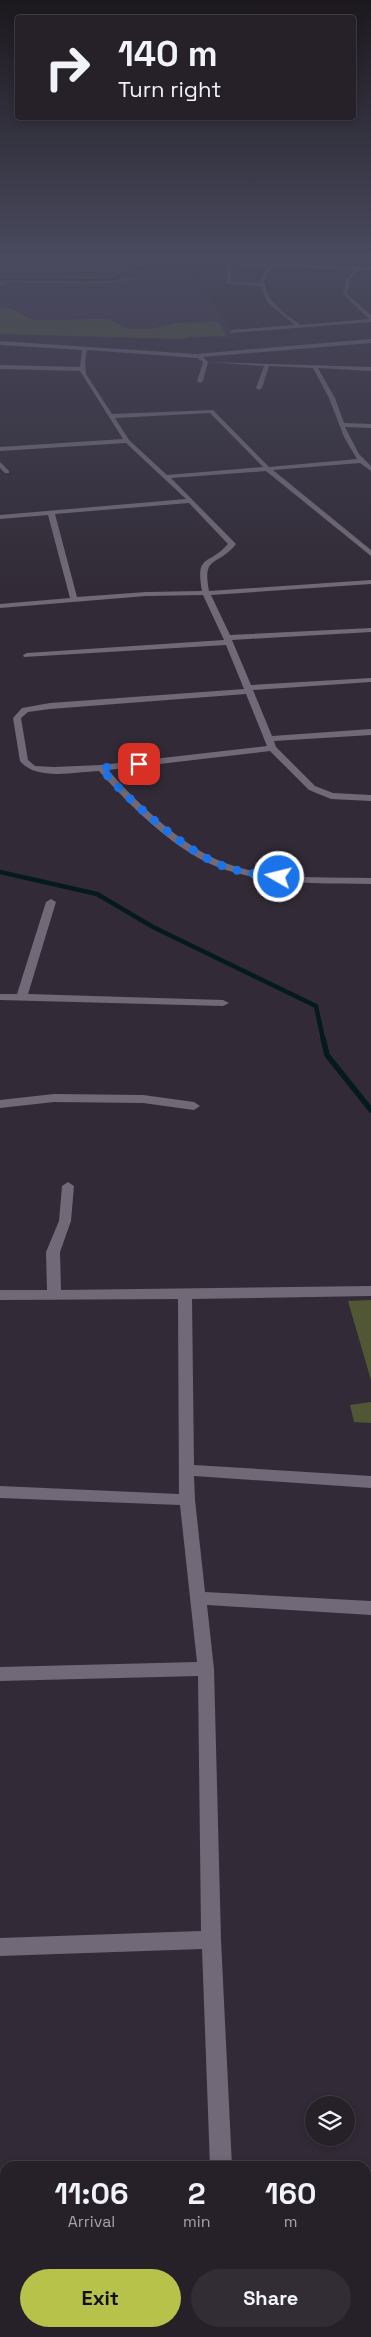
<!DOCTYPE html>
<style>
body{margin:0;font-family:"Space Grotesk",sans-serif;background:#322d35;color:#f1f3f6;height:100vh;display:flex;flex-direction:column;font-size:19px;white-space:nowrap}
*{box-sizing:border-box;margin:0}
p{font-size:16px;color:#a4a3a8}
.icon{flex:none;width:28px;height:28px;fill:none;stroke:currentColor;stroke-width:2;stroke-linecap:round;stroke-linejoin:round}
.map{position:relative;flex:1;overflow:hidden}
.details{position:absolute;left:0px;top:2161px;width:371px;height:176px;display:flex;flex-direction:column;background:#262029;border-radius:15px 15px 0 0;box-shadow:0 2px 8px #0003,0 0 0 1px #423e46}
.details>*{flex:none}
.banner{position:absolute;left:15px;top:15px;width:341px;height:105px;border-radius:5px;box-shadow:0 2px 8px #0003,0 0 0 1px #423e46;background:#262029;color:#f1f3f6;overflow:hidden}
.controls{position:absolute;left:305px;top:2096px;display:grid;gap:10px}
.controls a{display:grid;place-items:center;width:50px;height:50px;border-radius:50%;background:#262029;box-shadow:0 2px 8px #0003,0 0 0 1px #423e46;font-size:25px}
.pin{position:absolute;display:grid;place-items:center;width:42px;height:42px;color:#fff;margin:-21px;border-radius:10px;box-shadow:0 2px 8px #0006}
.me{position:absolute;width:55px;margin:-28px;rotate:278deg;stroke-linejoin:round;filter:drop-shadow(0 0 4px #0008)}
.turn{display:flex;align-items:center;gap:18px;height:105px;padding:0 20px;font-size:22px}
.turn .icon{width:65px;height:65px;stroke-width:2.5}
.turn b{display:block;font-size:35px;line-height:42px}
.eta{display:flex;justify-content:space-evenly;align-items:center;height:85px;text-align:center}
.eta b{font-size:30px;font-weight:600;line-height:35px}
.primary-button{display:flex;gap:10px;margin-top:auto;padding:10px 20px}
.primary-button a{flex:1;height:58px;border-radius:30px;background:#b6c249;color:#111;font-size:20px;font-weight:600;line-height:58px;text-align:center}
.primary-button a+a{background:#322d35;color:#f1f3f6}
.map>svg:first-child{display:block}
.built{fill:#3b3143}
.green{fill:#515735}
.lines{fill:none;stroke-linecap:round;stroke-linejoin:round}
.stream-far2{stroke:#051a1f;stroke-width:2.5}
.stream-far1{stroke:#051a1f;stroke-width:4.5}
.stream{stroke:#051a1f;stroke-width:5.5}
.minor{fill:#716977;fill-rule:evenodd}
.route{stroke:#1a73e8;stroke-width:9;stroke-dasharray:0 16.2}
</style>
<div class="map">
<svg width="371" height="2337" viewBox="0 0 371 2337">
<rect width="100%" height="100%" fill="#322b37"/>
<path class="built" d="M0,257H179L238,338L189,337V339L0,335Z"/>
<g class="green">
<path d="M0,276L111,277L134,279L99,284L4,282L6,285L0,287Z"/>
<path d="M0,307C20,308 18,315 34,320L108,319L129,329H152L174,323L219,322L226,336L185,337L186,339L0,334Z"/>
<path d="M371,1300V1380L348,1301Z"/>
<path d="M371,1402V1423L354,1422L350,1405Z"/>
</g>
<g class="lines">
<path class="stream-far2" d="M0,279L87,280L116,279L132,272L194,273"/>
<path class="stream-far1" d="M0,872L97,894L153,927L316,1006L323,1039"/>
<path class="stream" d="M323,1038L327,1055L371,1110"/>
<g class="minor">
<path d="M223,257H227L230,262L357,267L361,265L362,267L371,268V270H360L351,278L347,294L371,315V322L230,333L232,330L295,325L268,303L260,286L227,284V263ZM231,264L268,266L260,280V283L231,282ZM273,266L355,270L347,278L343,294L369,319L301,325C283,313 267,302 264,280Z"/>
<path d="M371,339V343L203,357L208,362L371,367V371L318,368L335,398L344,423L371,424V428L345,427L359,454L371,466V471L360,463L273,470L371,550V556L266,471L171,478L236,544C217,568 202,554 209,591L371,580V584L211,595L230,635L371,628V632L232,640L251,685L371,678V682L253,690L272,736L371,729V735L274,741L276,747L315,786L333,793L371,795V801L331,799L309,790L270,751L108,770C138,804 186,851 231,865C275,880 325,877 371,878V884C322,883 271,885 223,869C178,854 130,806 99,771C75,772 36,781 20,761L13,718L22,708L50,703L244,689L226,645L24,657L23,655L27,653L224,640L203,595L146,596L0,608V604L70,598L48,515L0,519V515L186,499L126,443L0,451V447L123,439L80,371L0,369V365L80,367L82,350L0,345V341L196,354ZM87,350L197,358L203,362L197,381L200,383L203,381L208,362L264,366L256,388L259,390L262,388L269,366L313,368L329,398L344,437L357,459L269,467L213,410L112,414L86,374L85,363ZM210,413L263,467L167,475L129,440L115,418ZM189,503L228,544C209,566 195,553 202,591L146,592L77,597L55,514ZM246,694L267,746L101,765L54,767L35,766L28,760L21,718L28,712L50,709Z"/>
<path d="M0,462L9,471V473H5L0,468Z"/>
<path d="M51,899L56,902L28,994L223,1000L229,1003L223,1006L0,1000V994H17L46,902Z"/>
<path d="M54,1094L143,1095L194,1102L200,1106L194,1110L143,1103L54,1102L0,1108V1100Z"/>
<path d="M68,1182L74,1186L71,1221L60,1252L61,1290L371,1286V1296L192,1299L194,1465L371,1476V1488L194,1476L195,1500L205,1592L371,1601V1615L207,1605L214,1669L221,1940L232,2166H210L202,1949L0,1956V1938L201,1931L198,1676L0,1681V1667L197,1662L180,1505L0,1498V1486L179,1494L178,1299L0,1300V1290H47L46,1252L59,1221L62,1186Z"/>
<rect x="218" y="2332" width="22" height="5"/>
</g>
</g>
<linearGradient id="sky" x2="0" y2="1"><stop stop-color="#1c181e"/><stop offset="0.44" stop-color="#494a5e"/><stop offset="1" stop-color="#494a5e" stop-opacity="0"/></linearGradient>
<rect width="371" height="584" fill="url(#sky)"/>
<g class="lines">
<path class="route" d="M139,764L101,768C124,797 192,857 226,867C243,873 262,875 279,877"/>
</g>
</svg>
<div class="controls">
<a><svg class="icon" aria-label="layers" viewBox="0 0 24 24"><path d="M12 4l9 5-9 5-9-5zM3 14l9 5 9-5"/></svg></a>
</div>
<div class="pin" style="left:139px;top:764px;background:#d93025"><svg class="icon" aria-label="arrive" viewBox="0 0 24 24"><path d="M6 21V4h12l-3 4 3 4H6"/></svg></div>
<svg class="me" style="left:279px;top:877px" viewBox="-20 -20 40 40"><circle r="17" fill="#1a73e8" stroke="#fff" stroke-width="3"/><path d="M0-11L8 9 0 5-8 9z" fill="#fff"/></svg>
<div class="banner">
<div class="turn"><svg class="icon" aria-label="right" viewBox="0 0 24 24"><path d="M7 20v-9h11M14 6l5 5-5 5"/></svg><div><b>140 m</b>Turn right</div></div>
</div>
<section class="details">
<div class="eta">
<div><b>11:06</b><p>Arrival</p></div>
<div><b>2</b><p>min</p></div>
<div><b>160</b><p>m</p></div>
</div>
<div class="primary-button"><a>Exit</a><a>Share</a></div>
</section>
</div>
